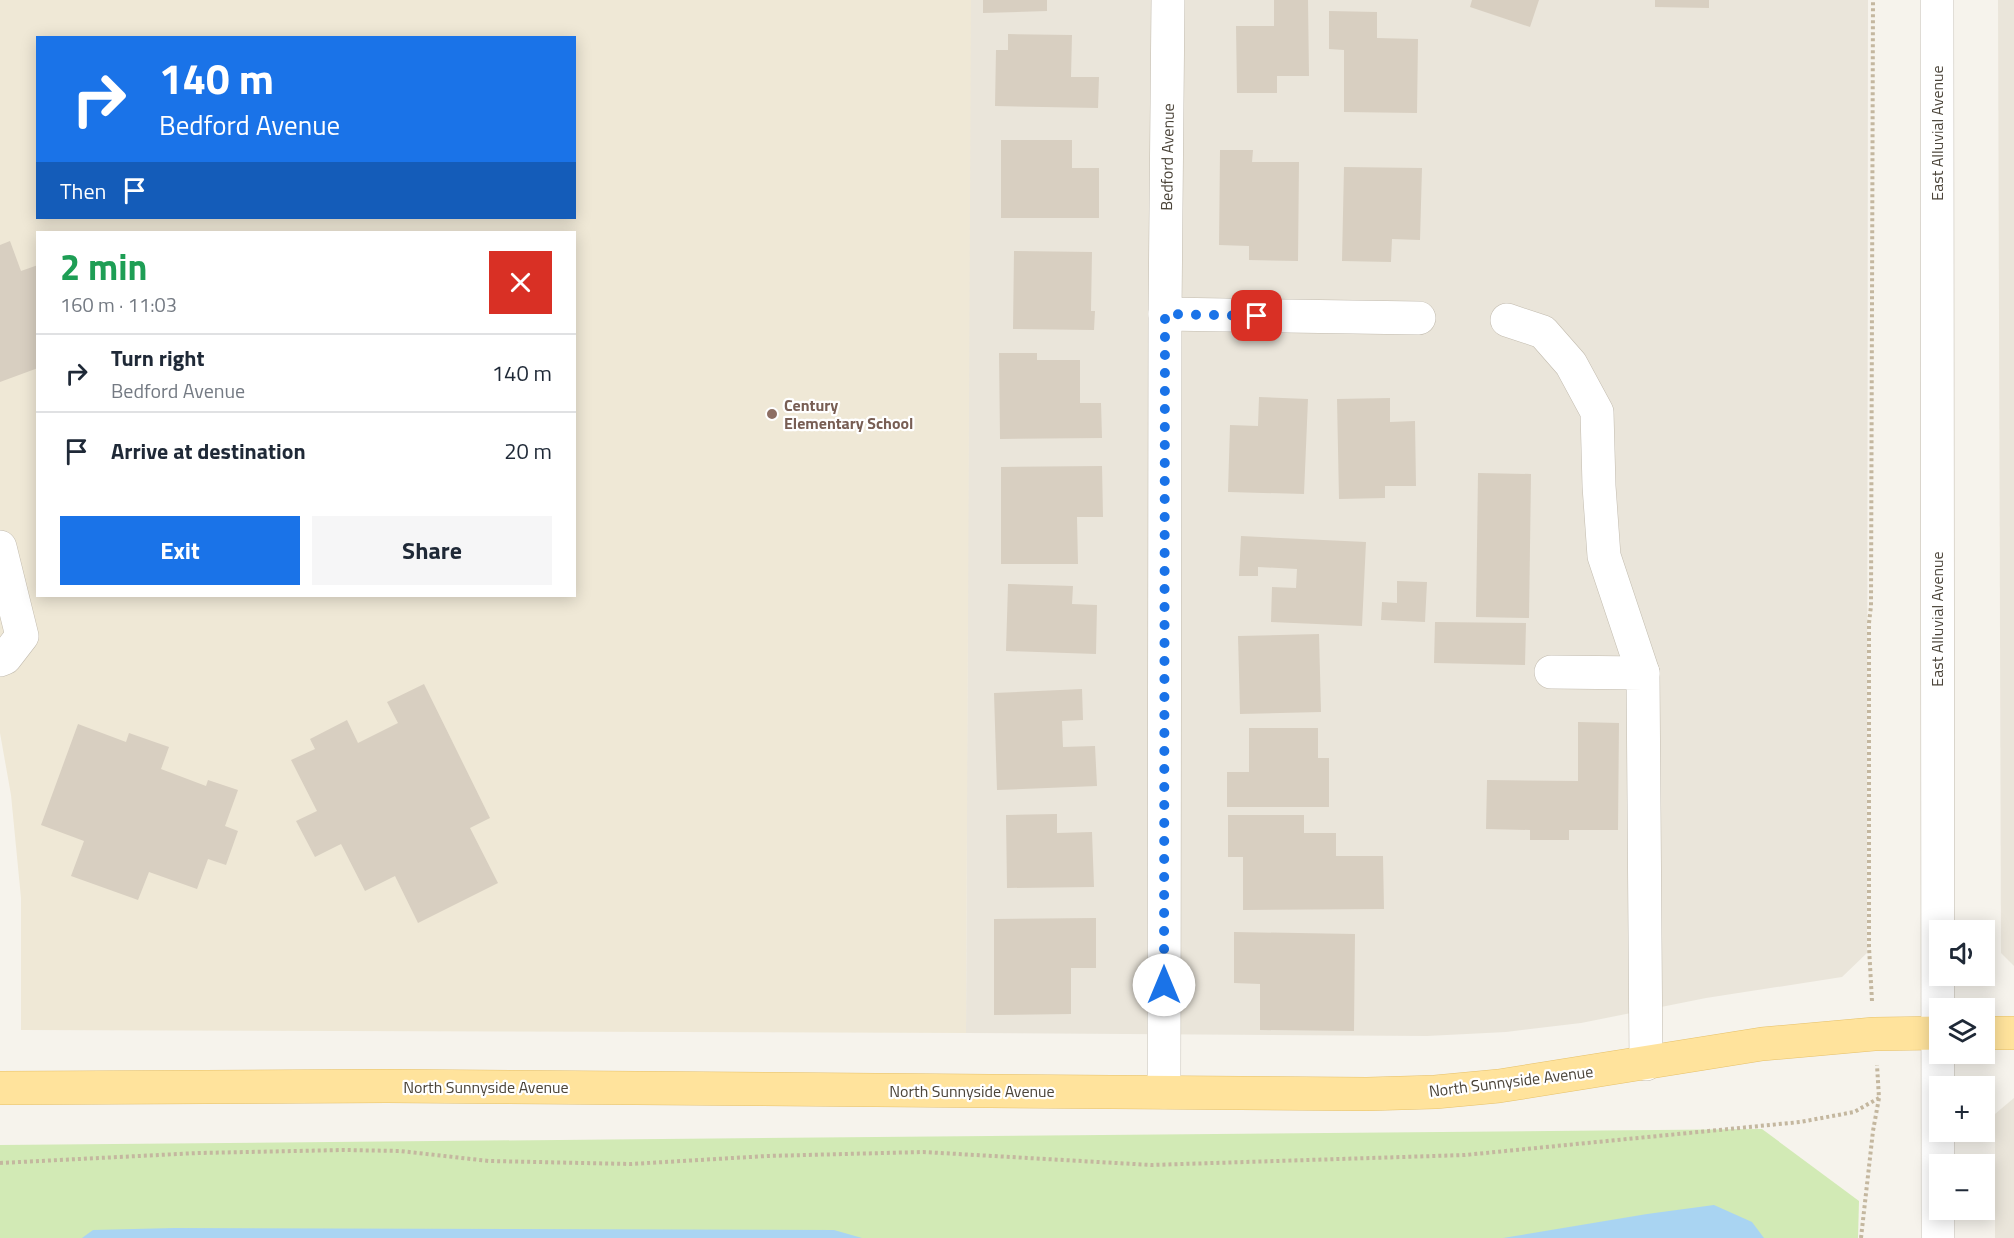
<!DOCTYPE html>
<meta charset="utf-8">
<style>
body{margin:0;font-family:"Titillium Web",sans-serif;background:#f6f6f7;color:#1f2937;height:100vh;display:flex;flex-direction:column;font-size:22px;white-space:nowrap}
*{box-sizing:border-box;margin:0}
p{font-size:20px;color:#747a83}
.icon{flex:none;width:33px;height:33px;fill:none;stroke:currentColor;stroke-width:2;stroke-linecap:round;stroke-linejoin:round}
.map{position:relative;flex:1;overflow:hidden}
.details{position:absolute;left:36px;top:231px;width:540px;height:366px;display:flex;flex-direction:column;background:#fff;border-radius:0px;box-shadow:0 3px 15px #0003}
.details>*{flex:none}
.top-card{position:absolute;left:36px;top:36px;width:540px;height:183px;border-radius:0px;box-shadow:0 3px 15px #0003;background:#1a73e8;color:#fff;overflow:hidden}
.tools{position:absolute;left:1929px;top:920px;display:grid;gap:12px}
.tools a{display:grid;place-items:center;width:66px;height:66px;border-radius:0px;background:#fff;box-shadow:0 3px 15px #0003;font-size:30px}
.pin{position:absolute;display:grid;place-items:center;width:51px;height:51px;color:#fff;margin:-26px;border-radius:12px;box-shadow:0 3px 9px #0006}
.me{position:absolute;width:66px;margin:-33px;rotate:0deg;stroke-linejoin:round;filter:drop-shadow(0 0 4px #0008)}
.turn{display:flex;align-items:center;gap:21px;height:126px;padding:0 24px;font-size:27px}
.turn .icon{width:78px;height:78px;stroke-width:2.5}
.turn b{display:block;font-size:42px;line-height:51px}
.then{display:flex;align-items:center;height:57px;padding:0 24px;background:#0003;gap:12px;font-size:22px}
.round{display:grid;place-items:center;flex:none;width:63px;height:63px;border-radius:0px;background:#f6f6f7}
.overview{display:flex;align-items:center;justify-content:space-between;height:102px;padding:0 24px}
h1{font-size:36px;font-weight:700;line-height:45px;color:#1e9e55}
.button{display:flex;gap:12px;margin-top:auto;padding:12px 24px}
.button a{flex:1;height:69px;border-radius:0px;background:#1a73e8;color:#fff;font-size:24px;font-weight:700;line-height:69px;text-align:center}
.button a+a{background:#f6f6f7;color:#1f2937}
ul{padding:0;list-style:none}
li{display:flex;align-items:center;gap:18px;height:78px;padding:0 24px;border-top:2px solid #e0e1e3}
li div{flex:1}
li b{display:block;font-size:22px}
li em{font-style:normal}
.map>svg:first-child{display:block}
.residential{fill:#eae5da}
.education{fill:#efe8d6;fill-rule:evenodd}
.green{fill:#d2eab5}
.water{fill:#a9d4f2}
.building{fill:#d8cfc1}
.lines{fill:none;stroke-linecap:round;stroke-linejoin:round}
.minor-casing{stroke:#c2bbae;stroke-width:34}
.major-casing{stroke:#e6c16a;stroke-width:34}
.path{stroke:#c4b79f;stroke-width:4;stroke-dasharray:3 3;stroke-linecap:butt}
.minor{stroke:#fff;stroke-width:33}
.major{stroke:#ffe39c;stroke-width:33}
.route{stroke:#1a73e8;stroke-width:10;stroke-dasharray:0 18}
.education-dot{fill:#8d6e63;stroke:#fff;stroke-width:2}
.labels{text-anchor:middle;dominant-baseline:central;stroke-width:4.5;stroke-linejoin:round;paint-order:stroke}
.street-label{font-size:16px;fill:#4b4439;stroke:#fff}
.education-label{font-size:16px;font-weight:bold;fill:#785e54;stroke:#fff;text-anchor:start}
</style>
<div class="map">
<svg width="2014" height="1238" viewBox="0 0 2014 1238">
<rect width="100%" height="100%" fill="#f6f3ec"/>
<g class="residential">
<path d="M970,0H1868L1867,953L1842,977L1706,998L1581,1023L1506,1032L1427,1036L966,1033Z"/>
<path d="M1998,0H2014V966L2001,953Z"/>
<path d="M2014,1098V1238H1995V1114Z"/>
</g>
<path class="education" d="M0,0H971L966,1033L21,1030V898L11,795L0,733ZM38,38H574V218H38ZM38,232H574V596H38Z"/>
<path class="green" d="M1762,1129L1859,1201L1858,1238H0V1145Z"/>
<g class="water">
<path d="M1714,1205L1752,1222L1764,1238H1503L1647,1214Z"/>
<path d="M174,1228L834,1230L862,1238H82L93,1230Z"/>
</g>
<g class="building">
<path d="M983,0H1047V11L983,13Z"/>
<path d="M1274,0H1308L1309,76H1277V93H1237L1236,26H1274Z"/>
<path d="M1472,0H1539L1530,27L1470,7Z"/>
<path d="M1655,0H1709V8L1655,7Z"/>
<path d="M1329,11L1377,12V38L1418,39L1417,113L1344,112V50L1329,49Z"/>
<path d="M1008,34L1072,35L1071,77H1099L1098,108L995,106L996,50H1008Z"/>
<path d="M1001,140H1072V168H1099V218H1001Z"/>
<path d="M1220,150H1253L1252,162H1299L1298,261L1249,260V246L1219,245Z"/>
<path d="M1344,167L1422,168L1420,240L1392,239L1391,262L1342,261Z"/>
<path d="M10,241L21,271L38,265V368L0,382V245Z"/>
<path d="M1014,251L1092,252L1091,311H1095L1094,330L1013,329Z"/>
<path d="M999,353H1037V360H1080V403H1101L1102,438L1000,439Z"/>
<path d="M1259,397L1308,399L1304,494L1228,492L1230,425L1258,426Z"/>
<path d="M1390,398V422L1415,421L1416,486H1385V498L1339,499L1337,399Z"/>
<path d="M1102,466L1103,517H1077L1078,564H1001V467Z"/>
<path d="M1478,473L1531,474L1529,618L1476,617Z"/>
<path d="M1241,536L1366,542L1362,626L1271,622L1272,587L1296,588L1297,569L1258,567V576H1239Z"/>
<path d="M1397,581L1427,582L1425,622L1381,620L1382,602L1397,603Z"/>
<path d="M1008,584L1073,586L1072,604L1097,605L1096,654L1006,651Z"/>
<path d="M1435,622L1526,623L1525,665L1434,663Z"/>
<path d="M1319,634L1321,712L1240,714L1238,636Z"/>
<path d="M424,684L490,818L470,828L498,883L418,923L395,876L365,891L341,844L315,857L296,821L317,811L291,760L315,749L310,739L347,720L358,743L398,723L387,702Z"/>
<path d="M1082,689L1083,720L1062,721L1063,747L1095,746L1097,786L997,790L994,693Z"/>
<path d="M1578,722L1619,723L1618,830H1569V840H1530V830L1486,829L1487,780L1578,781Z"/>
<path d="M78,724L126,742L129,733L169,747L161,769L206,786L208,780L238,790L225,826L238,831L226,865L208,859L197,889L149,872L138,900L71,876L84,841L41,825Z"/>
<path d="M1249,728H1318V758H1329V807H1227V772H1249Z"/>
<path d="M1057,814V833L1092,832L1094,887L1007,888L1006,815Z"/>
<path d="M1228,815H1304V833H1336V856H1383L1384,909L1243,910V857H1228Z"/>
<path d="M1096,918V968H1071V1014L994,1015V919Z"/>
<path d="M1234,932L1355,934L1354,1031L1260,1030V984L1234,983Z"/>
</g>
<g class="lines">
<g class="minor-casing">
<g id="minor">
<path d="M1937,0L1938,1238"/>
<path d="M1165,314L1419,318"/>
<path d="M1507,320L1543,332L1571,364L1597,412L1599,486L1604,556L1643,673"/>
<path d="M0,547L22,636L5,658L0,660"/>
<path d="M1551,672L1643,673L1646,1064"/>
<path d="M1164,1092L1165,314L1168,0"/>
</g>
</g>
<g class="major-casing">
<g id="major">
<path d="M1984,1033H2014"/>
<path d="M0,1088L387,1086L1367,1094L1435,1092L1499,1086L1762,1044L1874,1034L1940,1033"/>
</g>
</g>
<g class="path">
<path d="M1872,1001L1869,947V623L1871,606L1873,0"/>
<path d="M0,1163L198,1153L344,1150L400,1151L489,1161L631,1164L767,1156L923,1152L1151,1165L1465,1155L1800,1122L1854,1112L1879,1098"/>
<path d="M1861,1238L1873,1131L1879,1098L1877,1065"/>
</g>
<use href="#minor" class="minor"/>
<use href="#major" class="major"/>
</g>
<g class="lines">
<path class="route" d="M1164,985L1165,314L1257,316"/>
</g>
<circle class="education-dot" cx="772" cy="414" r="6"/>
<g class="labels">
<g class="street-label">
<text transform="translate(1937 133) rotate(-90)">East Alluvial Avenue</text>
<text transform="translate(1167 157) rotate(-89)">Bedford Avenue</text>
<text transform="translate(1937 619) rotate(-90)">East Alluvial Avenue</text>
<text transform="translate(1511 1081) rotate(-7)">North Sunnyside Avenue</text>
<text x="486" y="1087">North Sunnyside Avenue</text>
<text x="972" y="1091">North Sunnyside Avenue</text>
</g>
<g class="education-label">
<text x="784" y="405">Century<tspan x="784" dy="18">Elementary School</tspan></text>
</g>
</g>
</svg>
<div class="tools">
<a><svg class="icon" aria-label="sound" viewBox="0 0 24 24"><path d="M4 9h4l5-4v14l-5-4H4zM17 9q2 3 0 6"/></svg></a>
<a><svg class="icon" aria-label="layers" viewBox="0 0 24 24"><path d="M12 4l9 5-9 5-9-5zM3 14l9 5 9-5"/></svg></a>
<a>+</a>
<a>−</a>
</div>
<div class="pin" style="left:1257px;top:316px;background:#d93025"><svg class="icon" aria-label="arrive" viewBox="0 0 24 24"><path d="M6 21V4h12l-3 4 3 4H6"/></svg></div>
<svg class="me" style="left:1164px;top:985px" viewBox="-20 -20 40 40"><circle r="19" fill="#fff"/><path d="M0-13L10 11 0 6-10 11z" fill="#1a73e8"/></svg>
<div class="top-card">
<div class="turn"><svg class="icon" aria-label="right" viewBox="0 0 24 24"><path d="M7 20v-9h11M14 6l5 5-5 5"/></svg><div><b>140 m</b>Bedford Avenue</div></div>
<div class="then">Then<svg class="icon" aria-label="arrive" viewBox="0 0 24 24"><path d="M6 21V4h12l-3 4 3 4H6"/></svg></div>
</div>
<section class="details">
<div class="overview"><div><h1>2 min</h1><p>160 m · 11:03</p></div><a class="round" style="background:#d93025;color:#fff"><svg class="icon" aria-label="close" viewBox="0 0 24 24"><path d="M6 6l12 12M18 6L6 18"/></svg></a></div>
<ul>
<li><svg class="icon" aria-label="right" viewBox="0 0 24 24"><path d="M7 20v-9h11M14 6l5 5-5 5"/></svg><div><b>Turn right</b><p>Bedford Avenue</p></div><em>140 m</em></li>
<li><svg class="icon" aria-label="arrive" viewBox="0 0 24 24"><path d="M6 21V4h12l-3 4 3 4H6"/></svg><div><b>Arrive at destination</b></div><em>20 m</em></li>
</ul>
<div class="button"><a>Exit</a><a>Share</a></div>
</section>
</div>
